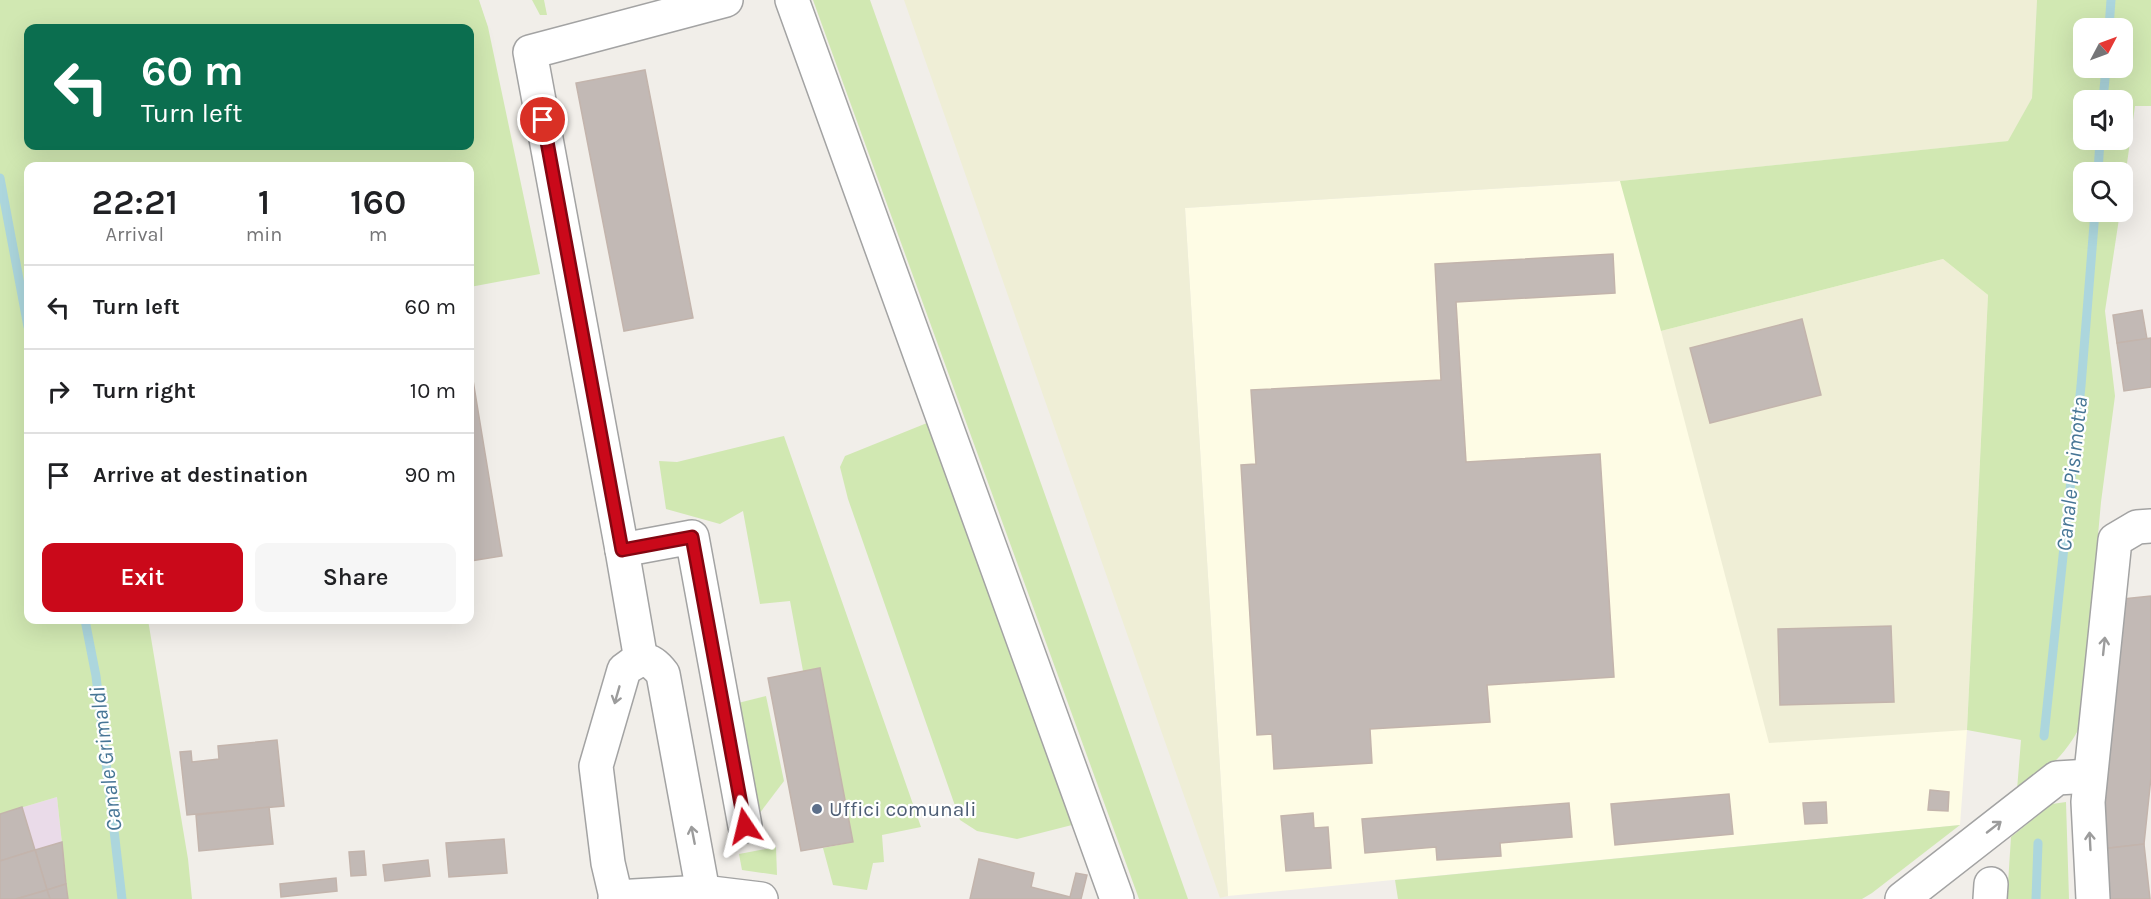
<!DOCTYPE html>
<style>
body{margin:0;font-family:Karla,sans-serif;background:#f6f6f6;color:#202124;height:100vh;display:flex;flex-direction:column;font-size:22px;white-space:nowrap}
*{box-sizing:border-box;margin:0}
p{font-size:20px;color:#757577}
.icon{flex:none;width:33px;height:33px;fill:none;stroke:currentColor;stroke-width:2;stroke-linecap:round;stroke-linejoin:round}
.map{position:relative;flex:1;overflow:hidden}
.side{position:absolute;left:24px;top:162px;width:450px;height:462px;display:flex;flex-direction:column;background:#fff;border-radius:12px;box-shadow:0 6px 24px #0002}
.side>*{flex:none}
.banner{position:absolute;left:24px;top:24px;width:450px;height:126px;border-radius:12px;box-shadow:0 6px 24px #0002;background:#0b6e4f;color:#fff;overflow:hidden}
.needle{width:39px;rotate:49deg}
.buttons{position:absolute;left:2073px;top:18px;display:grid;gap:12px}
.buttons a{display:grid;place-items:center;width:60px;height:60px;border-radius:12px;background:#fff;box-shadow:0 6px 24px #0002;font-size:30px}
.pin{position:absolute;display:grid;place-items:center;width:51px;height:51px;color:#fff;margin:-26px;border:3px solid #fff;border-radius:50%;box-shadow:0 2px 6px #0007}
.me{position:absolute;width:66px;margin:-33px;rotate:350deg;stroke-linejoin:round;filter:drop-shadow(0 0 4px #0008)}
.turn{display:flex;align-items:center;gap:21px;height:126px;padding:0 18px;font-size:27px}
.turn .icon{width:78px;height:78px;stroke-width:2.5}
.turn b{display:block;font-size:42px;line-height:51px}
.eta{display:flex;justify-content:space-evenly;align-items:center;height:102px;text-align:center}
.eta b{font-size:36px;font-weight:600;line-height:42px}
.primary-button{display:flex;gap:12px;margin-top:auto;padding:12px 18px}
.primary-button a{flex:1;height:69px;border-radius:12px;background:#ca091a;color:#fff;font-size:24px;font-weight:600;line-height:69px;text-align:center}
.primary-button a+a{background:#f6f6f6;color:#202124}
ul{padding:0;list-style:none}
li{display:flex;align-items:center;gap:18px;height:84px;padding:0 18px;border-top:2px solid #e0e0e0}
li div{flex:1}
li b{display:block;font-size:22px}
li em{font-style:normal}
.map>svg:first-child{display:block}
.industrial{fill:#eadbe9}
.education{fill:#fefce5}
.farmland{fill:#efeed6}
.grass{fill:#d1e8b2;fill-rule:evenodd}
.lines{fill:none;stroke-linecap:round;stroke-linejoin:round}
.stream{stroke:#acd6dd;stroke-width:9}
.building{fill:#c2b9b5;stroke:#c3b4ac;stroke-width:1.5}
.minor-casing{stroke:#a3a3a3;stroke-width:36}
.minor{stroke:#fff;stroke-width:33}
.oneway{stroke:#9c9c9c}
.route-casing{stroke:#830611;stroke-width:15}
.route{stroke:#ca091a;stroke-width:10}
.service-dot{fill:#5c6f8a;stroke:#fff;stroke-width:2}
.labels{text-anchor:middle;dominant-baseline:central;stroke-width:4.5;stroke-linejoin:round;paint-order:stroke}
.service-label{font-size:21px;fill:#4e5e75;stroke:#fff;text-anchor:start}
.water-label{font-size:22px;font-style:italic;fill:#477696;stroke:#fff}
</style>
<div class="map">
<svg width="2151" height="899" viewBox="0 0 2151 899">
<rect width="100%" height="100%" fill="#f1eee9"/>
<path class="industrial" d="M57,797L68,899H0V814Z"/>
<path class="education" d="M2009,141L1988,295L1967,730L1960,825L1228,896L1185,208L1620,181Z"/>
<g class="farmland">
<path d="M904,0H2037L2032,98L2009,141L1620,181L1185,208L1228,896L1220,898Z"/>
<path d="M1943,259L1988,295L1967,730L1769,743L1661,331Z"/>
</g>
<g class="grass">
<path d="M0,0H479L488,27L540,274L470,287V166H28V620H148L188,859L192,899H68L57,797L0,814ZM28,28H470V146H28Z"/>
<path d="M532,0H544L547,15H540Z"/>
<path d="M813,0H870L1188,899H1139Z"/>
<path d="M2037,0H2151V106H2135L2123,192L2122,172H2084V212H2120L2105,311L2115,396L2101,502L2081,724C2068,753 2045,773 2017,790L2021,740L1967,730L1988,295L1943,259L1661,331L1620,181L2008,141L2032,98ZM2084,28H2122V68H2084ZM2084,100H2122V140H2084Z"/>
<path d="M927,423L1072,825L1017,839L977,831L960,820L848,499L840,467L845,456Z"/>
<path d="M784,436L921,827L882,835L884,862L873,863L867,890L833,885L823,848L853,842L803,671L790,601L760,604L743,511L720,524L666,509L659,461L677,462Z"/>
<path d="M766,696L784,781L759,814L738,703Z"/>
<path d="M2066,802L2069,899H2007L2011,837L2052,804Z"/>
<path d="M1960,825L1872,893L1862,899H1398L1395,880Z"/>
<path d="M776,847L777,875L742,870L739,854Z"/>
</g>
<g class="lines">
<g class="stream">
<path d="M2109,28L2111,0"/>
<path d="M2103,100L2106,68"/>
<path d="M2098,172L2100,140"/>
<path d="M0,178L28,327"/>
<path d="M85,620L96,676L122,899"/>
<path d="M2044,736L2081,386L2095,212"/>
<path d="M2036,899L2038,843"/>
</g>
</g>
<g class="building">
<path d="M645,70L693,318L624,331L576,83Z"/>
<path d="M1613,254L1615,293L1456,302L1466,462L1600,454L1614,677L1487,685L1490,722L1370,729L1372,763L1274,769L1272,734L1257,735L1241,465L1256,464L1251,390L1441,380L1435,264Z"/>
<path d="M2142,310L2147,339L2117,343L2113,315Z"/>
<path d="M1802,319L1821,395L1710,423L1690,348Z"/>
<path d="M2151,338V387L2124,391L2117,343Z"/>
<path d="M470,362L502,556L470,561Z"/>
<path d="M2151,596V777L2144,844L2101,849L2123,599Z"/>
<path d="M1891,626L1894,702L1780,705L1778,629Z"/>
<path d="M820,668L853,842L801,851L768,678Z"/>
<path d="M277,740L284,806L187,815L180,752L191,751L192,762L219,759L218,746Z"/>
<path d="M1930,790L1949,792L1948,811L1928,810Z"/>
<path d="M1729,794L1733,834L1615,845L1611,804Z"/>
<path d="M1826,802L1827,823L1805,824L1803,803Z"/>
<path d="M1569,803L1572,837L1500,843L1501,856L1437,860L1436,847L1365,853L1362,819Z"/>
<path d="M22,807L35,850L0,861V814Z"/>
<path d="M269,807L273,844L199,851L196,815Z"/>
<path d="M1313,813L1314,828L1328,827L1331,868L1286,871L1281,816Z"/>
<path d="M504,839L507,873L449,877L446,843Z"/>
<path d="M62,842L66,884L47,890L35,850Z"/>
<path d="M2144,844L2150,899H2106L2101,849Z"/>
<path d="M35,850L47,890L16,899H0V861Z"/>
<path d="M364,851L366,875L351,876L349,852Z"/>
<path d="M979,859L1034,873L1031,887L1070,897L1076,873L1087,875L1081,899H970Z"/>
<path d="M428,860L430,876L385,881L383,865Z"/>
<path d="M336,878L337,891L281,897L280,884Z"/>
<path d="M66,884L68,899H50L47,890Z"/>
<path d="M47,890L50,899H16Z"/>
</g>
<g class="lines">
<g class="minor-casing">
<g id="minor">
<path d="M792,0L1117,899"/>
<path d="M622,550L692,537L745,826"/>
<path d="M641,660L622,550L530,52L726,0"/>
<path d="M616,897L608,863L596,766L624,670C640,657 650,656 663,674L703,892"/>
<path d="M615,899L616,897L703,892L761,899"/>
<path d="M1902,899L2057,778L2090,776"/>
<path d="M1990,899L1991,884"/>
<path d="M2093,899L2088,802L2115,540L2137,527L2151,526"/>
</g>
</g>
<use href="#minor" class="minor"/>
</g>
<defs><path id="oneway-shaft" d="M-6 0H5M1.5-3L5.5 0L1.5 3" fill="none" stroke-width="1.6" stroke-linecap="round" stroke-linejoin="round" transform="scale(1.5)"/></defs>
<g class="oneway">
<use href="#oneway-shaft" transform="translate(2104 646) rotate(-84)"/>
<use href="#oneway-shaft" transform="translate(617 695) rotate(106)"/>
<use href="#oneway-shaft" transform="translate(1994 827) rotate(-38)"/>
<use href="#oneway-shaft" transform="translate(693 835) rotate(-101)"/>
<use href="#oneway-shaft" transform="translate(2090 841) rotate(-93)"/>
</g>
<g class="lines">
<g class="route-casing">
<path id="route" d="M543,120L622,550L692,537L745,826"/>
</g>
<use href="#route" class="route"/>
</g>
<circle class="service-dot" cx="817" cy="809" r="6"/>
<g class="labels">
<g class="service-label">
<text x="829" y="809">Uffici comunali</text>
</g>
<g class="water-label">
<text transform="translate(2072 474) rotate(-84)">Canale Pisimotta</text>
<text transform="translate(106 759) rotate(-97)">Canale Grimaldi</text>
</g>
</g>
</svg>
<div class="buttons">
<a><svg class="needle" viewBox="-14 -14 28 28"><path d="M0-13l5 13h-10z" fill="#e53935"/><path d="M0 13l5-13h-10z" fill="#757577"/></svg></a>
<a><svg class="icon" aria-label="sound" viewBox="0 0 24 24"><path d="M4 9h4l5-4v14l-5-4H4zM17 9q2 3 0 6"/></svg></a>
<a><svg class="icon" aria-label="search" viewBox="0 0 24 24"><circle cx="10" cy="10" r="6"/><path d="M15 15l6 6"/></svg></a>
</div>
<div class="pin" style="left:543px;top:120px;background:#d93025"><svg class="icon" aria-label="arrive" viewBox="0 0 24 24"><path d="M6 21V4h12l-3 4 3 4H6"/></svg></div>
<svg class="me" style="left:745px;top:826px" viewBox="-20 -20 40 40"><path d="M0-17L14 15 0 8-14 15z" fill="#ca091a" stroke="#fff" stroke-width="4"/></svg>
<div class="banner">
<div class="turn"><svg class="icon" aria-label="left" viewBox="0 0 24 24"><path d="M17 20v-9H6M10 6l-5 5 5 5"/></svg><div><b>60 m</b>Turn left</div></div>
</div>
<section class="side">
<div class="eta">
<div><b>22:21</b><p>Arrival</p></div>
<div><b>1</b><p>min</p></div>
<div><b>160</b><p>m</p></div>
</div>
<ul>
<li><svg class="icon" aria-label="left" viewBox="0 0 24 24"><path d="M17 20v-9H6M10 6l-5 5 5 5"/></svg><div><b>Turn left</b></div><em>60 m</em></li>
<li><svg class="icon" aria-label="right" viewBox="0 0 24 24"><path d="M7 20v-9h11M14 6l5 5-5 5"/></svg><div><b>Turn right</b></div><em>10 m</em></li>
<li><svg class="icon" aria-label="arrive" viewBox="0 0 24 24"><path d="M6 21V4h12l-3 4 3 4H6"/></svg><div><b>Arrive at destination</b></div><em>90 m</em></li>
</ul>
<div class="primary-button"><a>Exit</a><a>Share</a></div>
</section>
</div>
